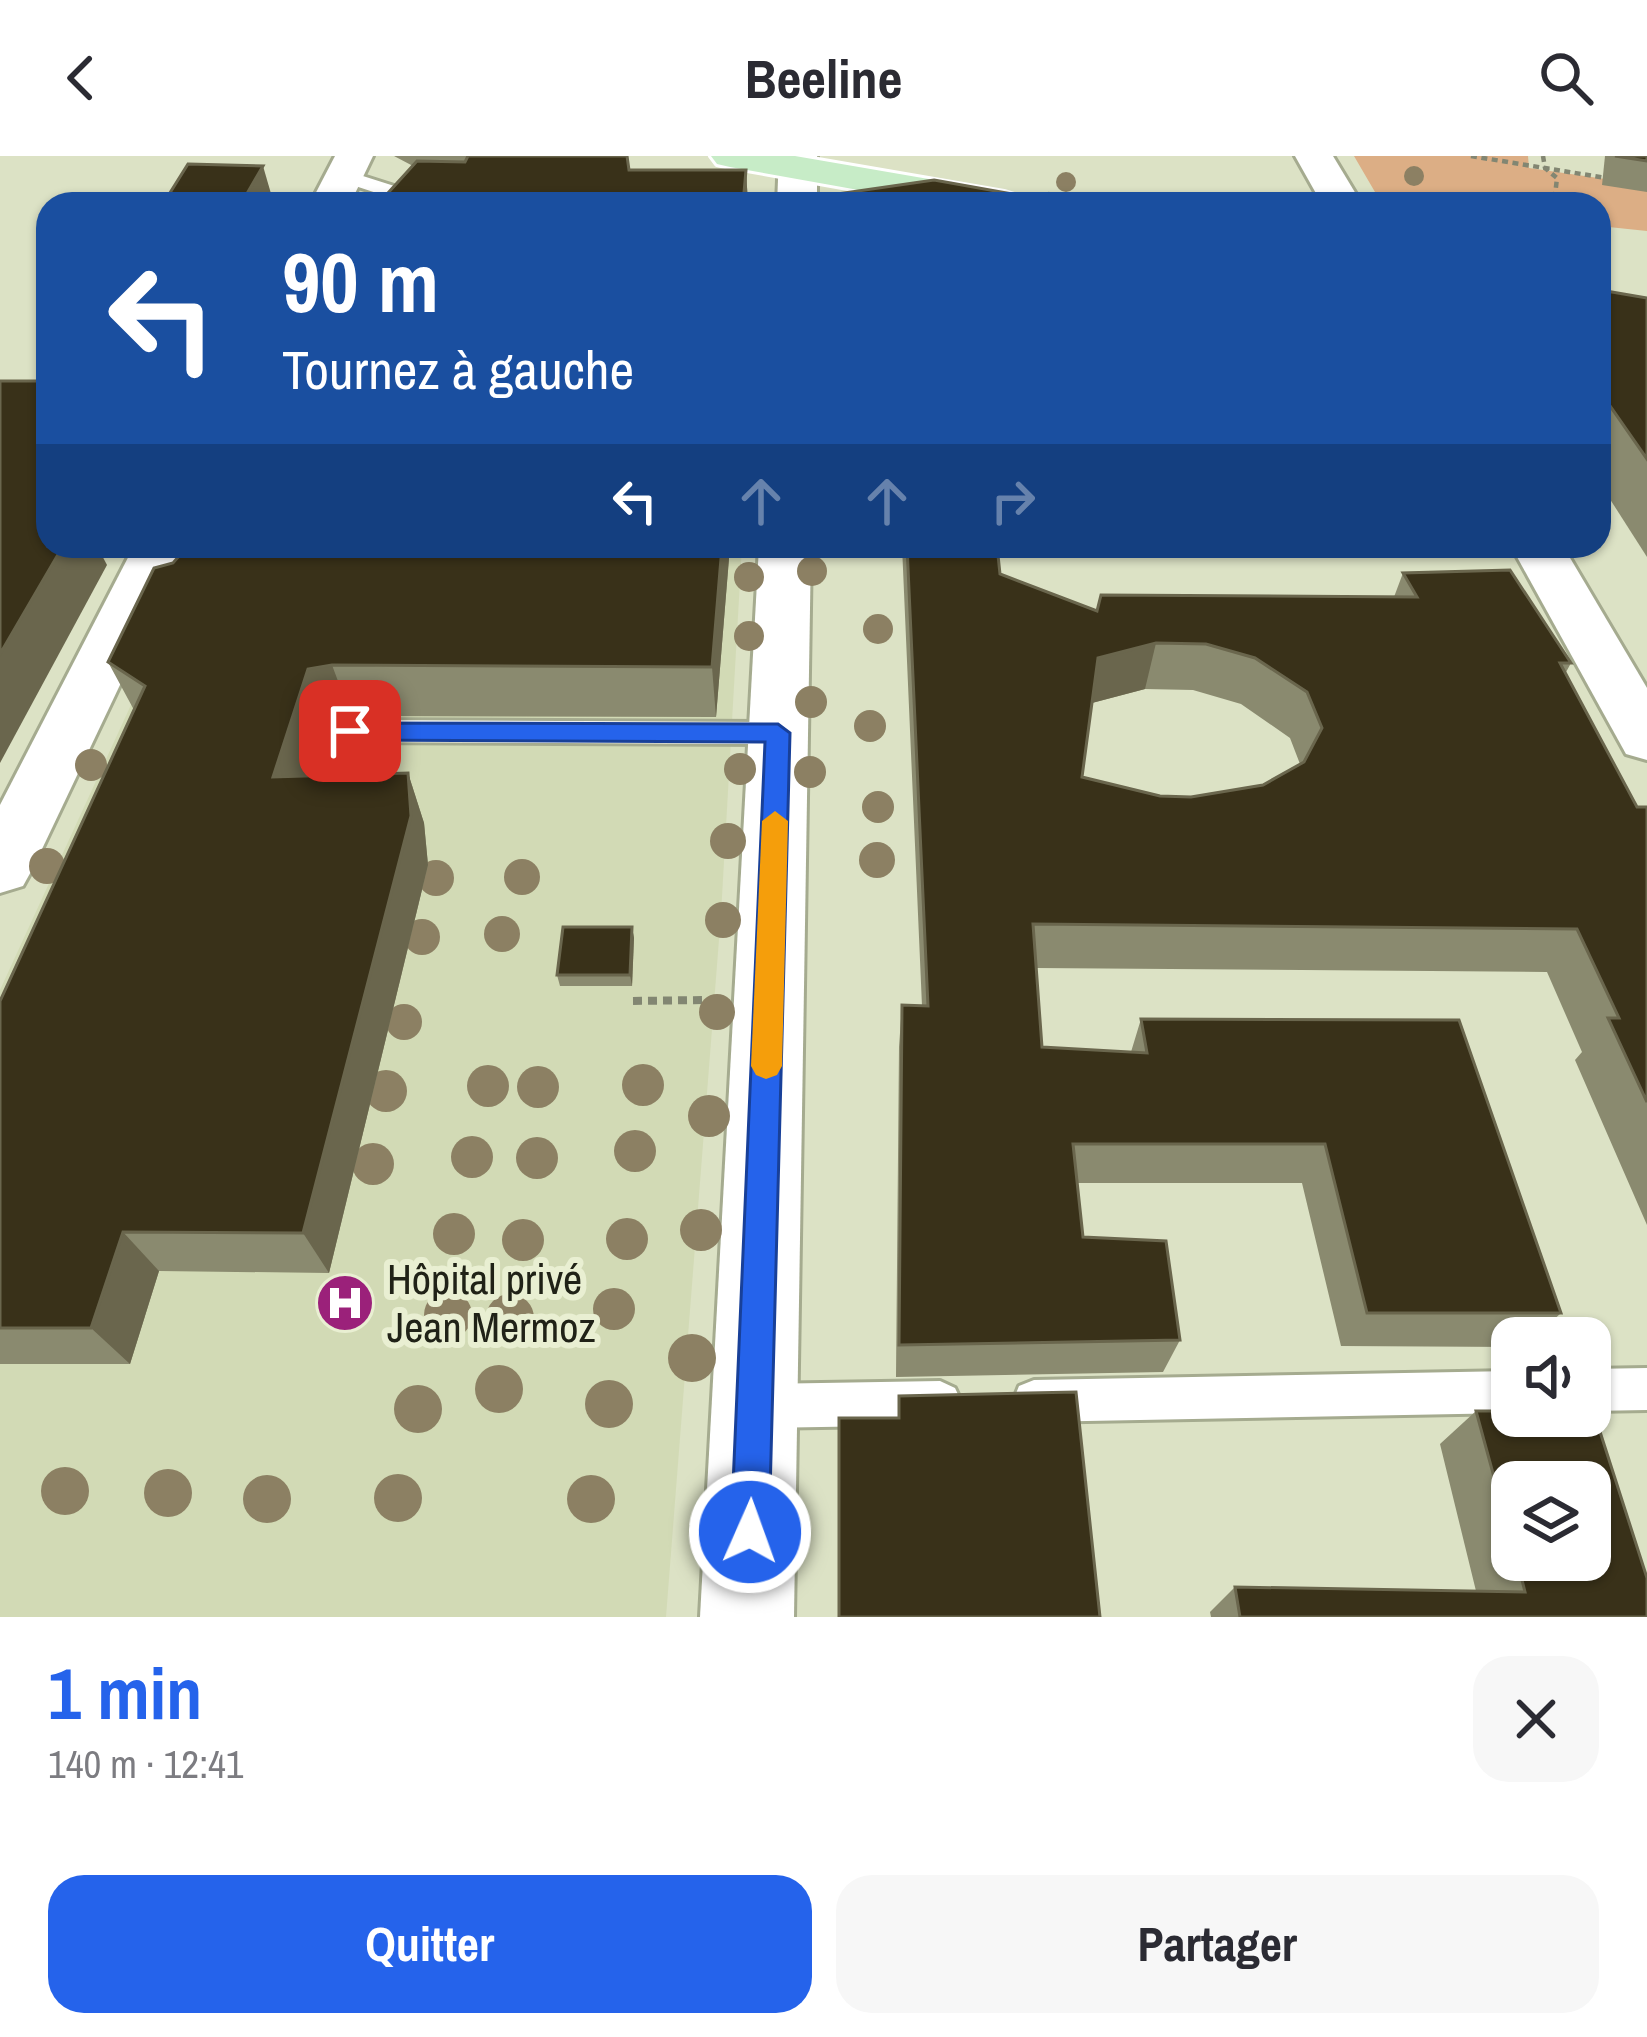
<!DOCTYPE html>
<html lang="fr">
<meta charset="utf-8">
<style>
body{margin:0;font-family:"Archivo Narrow",sans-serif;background:#f7f7f7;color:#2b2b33;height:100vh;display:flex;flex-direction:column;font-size:45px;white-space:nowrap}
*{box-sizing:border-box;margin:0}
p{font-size:39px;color:#7c7c81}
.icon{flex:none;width:66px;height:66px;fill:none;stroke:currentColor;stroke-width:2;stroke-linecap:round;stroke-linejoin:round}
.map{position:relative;height:1461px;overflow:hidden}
.panel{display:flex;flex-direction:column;background:#fff;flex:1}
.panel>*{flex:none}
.banner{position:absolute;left:36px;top:36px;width:1575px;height:366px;border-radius:36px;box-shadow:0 3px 9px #0004;background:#1a4fa0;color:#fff;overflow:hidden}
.tools{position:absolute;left:1491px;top:1161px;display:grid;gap:24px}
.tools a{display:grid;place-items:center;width:120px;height:120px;border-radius:24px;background:#fff;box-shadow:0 3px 9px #0004;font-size:60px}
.pin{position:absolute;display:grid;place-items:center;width:102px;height:102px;color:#fff;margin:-51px;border-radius:24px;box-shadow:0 6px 18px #0006}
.me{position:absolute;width:132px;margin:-66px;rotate:2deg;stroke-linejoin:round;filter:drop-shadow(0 0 9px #0008)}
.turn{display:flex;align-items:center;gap:42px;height:252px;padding:0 48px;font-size:54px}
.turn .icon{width:156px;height:156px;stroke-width:2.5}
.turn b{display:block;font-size:84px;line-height:102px}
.lanes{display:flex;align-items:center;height:114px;padding:0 48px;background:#0003;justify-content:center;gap:60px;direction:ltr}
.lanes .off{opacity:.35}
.round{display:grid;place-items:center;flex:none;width:126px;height:126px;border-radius:36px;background:#f7f7f7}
.headline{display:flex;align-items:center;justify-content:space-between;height:204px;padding:0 48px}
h1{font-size:72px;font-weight:700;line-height:90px;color:#2563eb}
.button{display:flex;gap:24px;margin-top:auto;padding:24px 48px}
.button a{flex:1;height:138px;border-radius:36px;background:#2563eb;color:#fff;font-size:48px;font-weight:700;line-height:138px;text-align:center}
.button a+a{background:#f7f7f7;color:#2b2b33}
header{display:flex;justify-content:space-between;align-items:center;height:156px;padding:0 48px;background:#fff;font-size:54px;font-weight:700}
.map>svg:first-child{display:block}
.built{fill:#d2dab5}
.green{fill:#dcae85}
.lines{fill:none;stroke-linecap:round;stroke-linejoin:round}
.service-casing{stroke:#a5ab8f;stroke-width:6}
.minor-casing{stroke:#a5ab8f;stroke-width:6}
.tertiary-casing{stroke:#a5ab8f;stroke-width:6}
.primary-casing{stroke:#fff;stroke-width:6}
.path-far1{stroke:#828672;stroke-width:4.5;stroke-dasharray:6 4.5;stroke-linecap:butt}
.path{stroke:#828672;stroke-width:8;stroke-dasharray:9 6;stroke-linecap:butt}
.service{fill:#fff;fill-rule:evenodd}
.minor{fill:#fff;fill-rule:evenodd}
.tertiary{fill:#fff;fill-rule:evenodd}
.primary{fill:#c7ecc7;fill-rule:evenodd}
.tree{fill:#8c8063}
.wall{fill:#8a8a6f;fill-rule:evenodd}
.shaded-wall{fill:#6a664d}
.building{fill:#393119;stroke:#6a664d;stroke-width:3;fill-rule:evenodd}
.route{fill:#2563eb;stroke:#184099;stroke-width:3}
.slow{fill:#f59e0b}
.labels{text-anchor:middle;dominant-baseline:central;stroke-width:12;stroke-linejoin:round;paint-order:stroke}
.near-poi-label{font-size:42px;fill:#202217;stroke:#e9efd2;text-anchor:start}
</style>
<header><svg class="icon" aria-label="back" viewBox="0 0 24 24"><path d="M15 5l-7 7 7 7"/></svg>Beeline<svg class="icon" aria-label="search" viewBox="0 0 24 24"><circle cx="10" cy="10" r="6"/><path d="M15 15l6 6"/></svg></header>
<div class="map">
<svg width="1647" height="1461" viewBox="0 0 1647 1461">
<rect width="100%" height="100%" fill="#dce2c5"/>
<path class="built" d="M204,390H742L721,758L666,1461H0V834Z"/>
<path class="green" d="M1354,0H1528L1529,12L1647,29V75L1599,70V48H1382Z"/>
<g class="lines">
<g class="service-casing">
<g id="service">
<path d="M344,14L410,35L464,42L474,48L407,47L337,24V16Z"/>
<path d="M351,564L778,566L793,577L778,588L351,586L336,575Z"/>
<path d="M1647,1212V1254L1590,1255V1213Z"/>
<path d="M1512,1215V1257L1034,1266L1019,1260L1013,1245L1019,1230L1034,1224Z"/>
<path d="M940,1225L955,1232L962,1247L955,1262L940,1269L755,1272L740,1265L733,1250L740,1235L755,1228Z"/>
</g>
</g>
<g class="minor-casing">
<g id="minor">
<path d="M335,0H373L350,48H310Z"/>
<path d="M779,0H817V48H777Z"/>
<path d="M1295,0H1333L1362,48H1322Z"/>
<path d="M134,390H186L33,712L23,730L0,737V649Z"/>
<path d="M759,390H811L794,1461H700Z"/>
</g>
</g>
<g class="tertiary-casing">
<path id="tertiary" d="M1511,390H1563L1647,532V604L1626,598Z"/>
</g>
<g class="primary-casing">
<path id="primary" d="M711,0H795L1004,36L1018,40L1024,48H937L730,11L717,8Z"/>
</g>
<g class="path-far1">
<path d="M1471,0L1612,23"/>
<path d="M1543,0L1545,12L1557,22L1554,48"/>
<path d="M1048,38L1106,48"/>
<path d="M1599,77L1607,80L1609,72"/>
</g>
<path class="path" d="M633,845L704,844"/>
<use href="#service" class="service"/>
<use href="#minor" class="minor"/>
<use href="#tertiary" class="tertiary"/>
<use href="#primary" class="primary"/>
</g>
<g class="tree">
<circle cx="1414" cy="20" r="10"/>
<circle cx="1066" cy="26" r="10"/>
<circle cx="812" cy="415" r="15"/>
<circle cx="749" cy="421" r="15"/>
<circle cx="878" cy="473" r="15"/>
<circle cx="749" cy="480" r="15"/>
<circle cx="811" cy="546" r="16"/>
<circle cx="870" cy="570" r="16"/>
<circle cx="91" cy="609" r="16"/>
<circle cx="740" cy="613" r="16"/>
<circle cx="810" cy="616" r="16"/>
<circle cx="878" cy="651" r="16"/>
<circle cx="728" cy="685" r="18"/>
<circle cx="877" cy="704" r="18"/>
<circle cx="47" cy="710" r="18"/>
<circle cx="522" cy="721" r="18"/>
<circle cx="436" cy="722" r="18"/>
<circle cx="723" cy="764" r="18"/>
<circle cx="502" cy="778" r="18"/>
<circle cx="422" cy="781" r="18"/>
<circle cx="717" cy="856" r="18"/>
<circle cx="404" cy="866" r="18"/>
<circle cx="643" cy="929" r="21"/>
<circle cx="488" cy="930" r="21"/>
<circle cx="538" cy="931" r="21"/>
<circle cx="386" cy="935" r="21"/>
<circle cx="709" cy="960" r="21"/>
<circle cx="635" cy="995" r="21"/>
<circle cx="472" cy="1001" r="21"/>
<circle cx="537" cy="1002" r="21"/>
<circle cx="373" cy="1008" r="21"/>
<circle cx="701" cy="1074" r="21"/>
<circle cx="454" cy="1078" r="21"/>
<circle cx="627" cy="1083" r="21"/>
<circle cx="523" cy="1084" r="21"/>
<circle cx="614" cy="1153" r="21"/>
<circle cx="448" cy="1159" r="24"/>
<circle cx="510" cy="1162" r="24"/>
<circle cx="692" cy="1202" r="24"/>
<circle cx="499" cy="1233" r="24"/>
<circle cx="609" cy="1248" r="24"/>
<circle cx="418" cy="1253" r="24"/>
<circle cx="65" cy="1335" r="24"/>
<circle cx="168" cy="1337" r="24"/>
<circle cx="398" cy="1342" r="24"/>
<circle cx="267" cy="1343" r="24"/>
<circle cx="591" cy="1343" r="24"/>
</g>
<g class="wall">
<path d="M394,0H628L629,14H746L748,48H378L413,10Z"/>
<path d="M1605,0H1647V36L1602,29Z"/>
<path d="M837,38L1069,48H837Z"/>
<path d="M1599,138L1647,142V401L1599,326Z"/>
<path d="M170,390H730L716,561L351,560L328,564L310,620L408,617L424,667L428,709L329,1117L159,1115L130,1208H0V845L134,554L108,506L176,403Z"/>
<path d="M902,390H997L1000,418L1097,455L1394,441L1403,417L1571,507L1565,518L1637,651H1647V1069L1575,904L1582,896L1547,816L1036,812L1042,891L1131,896L1141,863L1459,864L1561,1157L1534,1182H1512V1191L1341,1190L1302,1027H1077L1083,1081L1180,1184L1163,1216L896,1221L899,891L902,849L922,850ZM1145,533L1193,534L1241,548L1290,582L1300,608L1263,629L1191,641L1160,640L1082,621L1092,547Z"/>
<path d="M632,771L634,782L632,830H560L557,819Z"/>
<path d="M1476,1255L1647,1461H1211L1210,1456L1235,1431L1476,1435L1440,1288ZM1512,1326L1590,1404H1512Z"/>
</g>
<g class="shaded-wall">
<path d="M263,10L274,48H241Z"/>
<path d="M746,14L748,48H743Z"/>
<path d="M63,390H97L107,409L0,607V498Z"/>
<path d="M722,390H730L716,561L712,511Z"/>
<path d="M1156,487L1145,533L1088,548L1098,502Z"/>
<path d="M332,509L351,560L328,564L295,671L273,621L308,513Z"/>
<path d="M408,617L424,667L428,709L329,1117L303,1077Z"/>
<path d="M632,771L634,782L632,830L630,819Z"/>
<path d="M123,1076L159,1115L130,1208L91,1172Z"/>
</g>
<g class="building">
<path d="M468,0H627L629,14H746L743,48H378L417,5L465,6Z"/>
<path d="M1615,0H1647V5Z"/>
<path d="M188,8L263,10L241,48H163Z"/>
<path d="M934,24L1069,48H848L837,38Z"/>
<path d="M1606,135L1647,142V303L1599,234V138Z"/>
<path d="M0,225H48V329L40,342H48V390H63L0,498Z"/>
<path d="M177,390H722L712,511L332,509L308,513L273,621L408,617L411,660L303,1077L123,1076L91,1172H0V845L145,530L108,506L154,412L173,407L180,399Z"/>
<path d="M907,390H997L1000,418L1097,455L1101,439L1417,441L1403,417L1510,414L1571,507H1560L1637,651H1647V946L1608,862H1619L1577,773L1033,768L1042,891L1147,897L1141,863L1459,864L1561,1157H1367L1325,988H1073L1083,1081L1166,1085L1180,1184L899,1189L902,849L928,850ZM1156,487L1206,488L1255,502L1307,536L1322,572L1304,606L1263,629L1191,641L1160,640L1082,621L1098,502Z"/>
<path d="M563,771H632L630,819H557Z"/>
<path d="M1076,1236L1100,1461H839V1262H899V1240Z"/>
<path d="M1476,1255H1512V1260H1590V1257H1594L1647,1422V1461H1240L1235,1431L1525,1436L1517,1404H1590V1326H1512V1387Z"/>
</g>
<path class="route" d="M350,567L778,568L790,577L769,1376L764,1390L750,1395L737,1390L731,1376L765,586L350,584L338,575Z"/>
<path class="slow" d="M775,655L788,665L782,910L777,919L766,923L756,919L751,910L762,665Z"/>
<defs>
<g id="hospital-disc" transform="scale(3)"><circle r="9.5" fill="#9b217a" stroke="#e9efd2"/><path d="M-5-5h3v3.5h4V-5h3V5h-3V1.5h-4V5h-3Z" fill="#fff"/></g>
</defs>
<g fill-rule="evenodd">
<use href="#hospital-disc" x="345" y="1147"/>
</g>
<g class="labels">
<g class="near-poi-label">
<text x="387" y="1123">Hôpital privé<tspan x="387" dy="48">Jean Mermoz</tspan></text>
</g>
</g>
</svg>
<div class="tools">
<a><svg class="icon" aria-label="sound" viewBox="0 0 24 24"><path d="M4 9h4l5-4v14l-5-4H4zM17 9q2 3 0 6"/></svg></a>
<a><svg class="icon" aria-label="layers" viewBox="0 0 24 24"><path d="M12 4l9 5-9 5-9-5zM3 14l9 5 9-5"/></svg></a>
</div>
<div class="pin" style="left:350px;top:575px;background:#d93025"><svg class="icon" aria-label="arrive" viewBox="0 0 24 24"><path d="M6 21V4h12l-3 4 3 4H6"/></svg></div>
<svg class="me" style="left:750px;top:1376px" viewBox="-20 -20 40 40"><circle r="17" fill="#2563eb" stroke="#fff" stroke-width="3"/><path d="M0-11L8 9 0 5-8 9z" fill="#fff"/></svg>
<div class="banner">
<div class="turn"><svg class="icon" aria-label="left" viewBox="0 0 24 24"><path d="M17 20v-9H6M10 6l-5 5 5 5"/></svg><div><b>90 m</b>Tournez à gauche</div></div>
<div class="lanes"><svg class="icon" aria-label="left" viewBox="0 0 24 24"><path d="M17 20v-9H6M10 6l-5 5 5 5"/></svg><svg class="icon off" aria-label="ahead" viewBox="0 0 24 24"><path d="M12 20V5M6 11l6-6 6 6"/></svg><svg class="icon off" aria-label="ahead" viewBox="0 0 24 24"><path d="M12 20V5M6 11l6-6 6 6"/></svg><svg class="icon off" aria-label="right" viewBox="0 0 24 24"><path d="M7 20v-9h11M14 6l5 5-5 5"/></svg></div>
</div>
</div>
<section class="panel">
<div class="headline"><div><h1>1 min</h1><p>140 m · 12:41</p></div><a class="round"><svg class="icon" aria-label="close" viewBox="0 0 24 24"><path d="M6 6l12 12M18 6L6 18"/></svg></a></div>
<div class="button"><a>Quitter</a><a>Partager</a></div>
</section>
